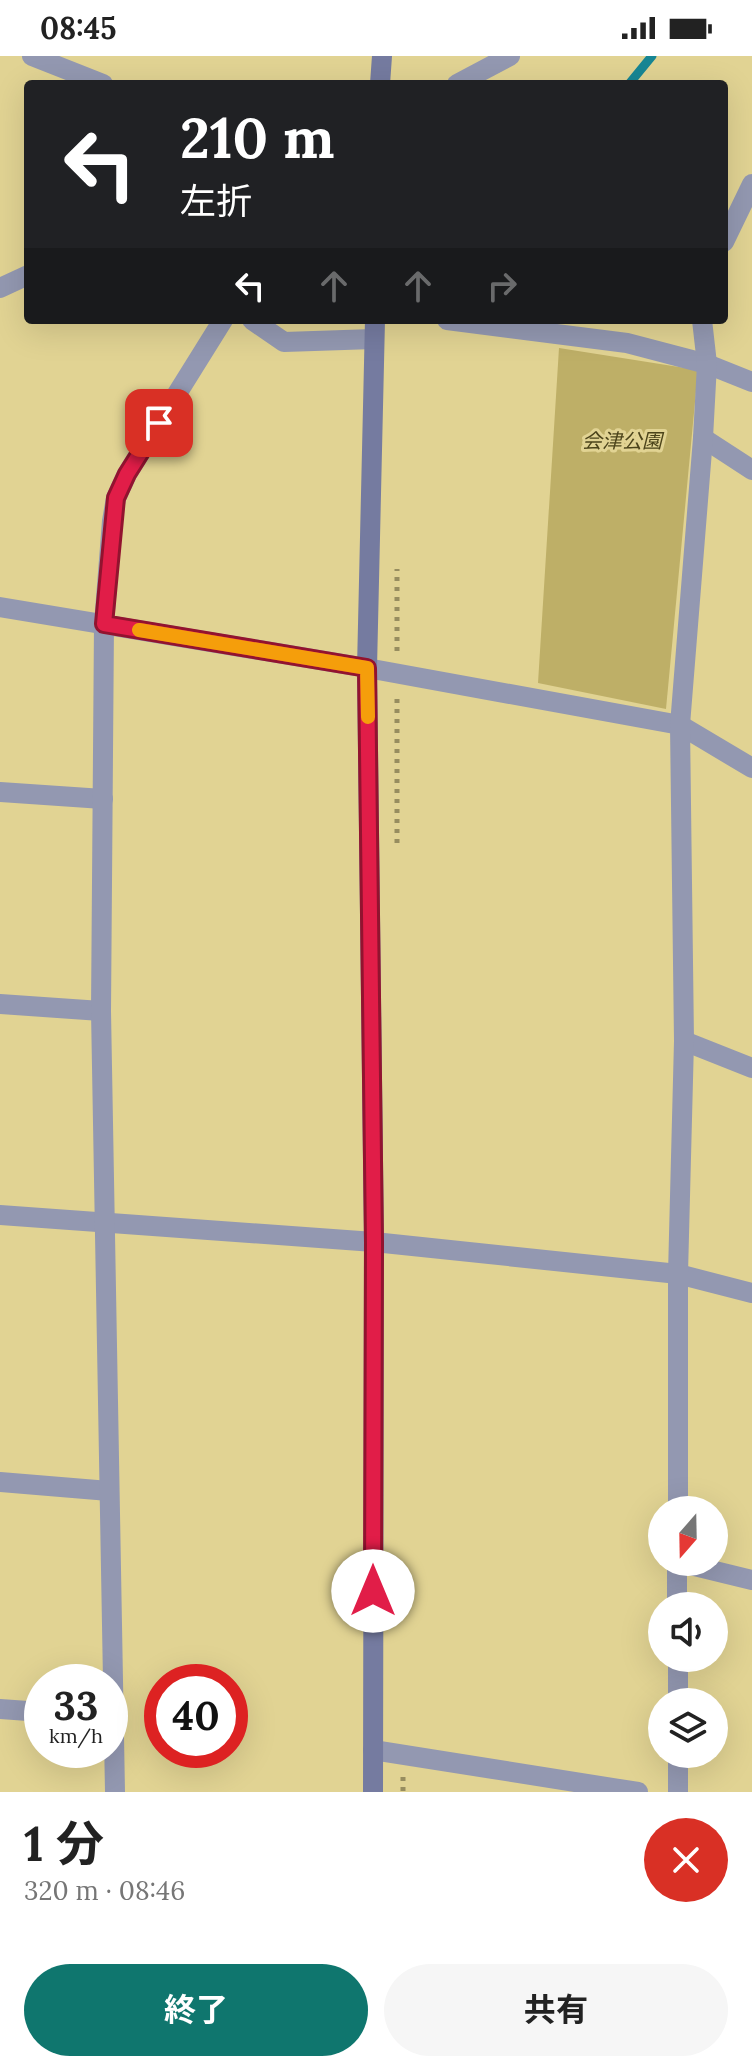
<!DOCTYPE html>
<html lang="ja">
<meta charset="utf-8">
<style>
body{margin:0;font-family:Lora,"Noto Sans JP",serif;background:#f6f6f6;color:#222;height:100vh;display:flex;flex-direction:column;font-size:30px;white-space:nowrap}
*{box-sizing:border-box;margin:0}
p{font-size:26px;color:#767676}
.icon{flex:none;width:44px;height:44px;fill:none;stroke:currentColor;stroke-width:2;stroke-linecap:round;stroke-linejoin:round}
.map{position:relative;height:1736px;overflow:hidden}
.sheet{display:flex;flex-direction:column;background:#fff;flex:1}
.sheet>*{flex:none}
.banner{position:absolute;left:24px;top:24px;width:704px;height:244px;border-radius:8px;box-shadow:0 8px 32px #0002;background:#202124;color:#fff;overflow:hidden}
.needle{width:52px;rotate:200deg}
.buttons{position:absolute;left:648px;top:1440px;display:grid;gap:16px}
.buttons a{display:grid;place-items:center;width:80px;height:80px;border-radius:50%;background:#fff;box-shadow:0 8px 32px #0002;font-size:40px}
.speed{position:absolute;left:24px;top:1608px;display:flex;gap:16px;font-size:40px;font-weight:700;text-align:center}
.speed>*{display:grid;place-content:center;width:104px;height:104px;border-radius:50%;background:#fff;box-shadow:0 8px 32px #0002;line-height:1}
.speed small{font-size:20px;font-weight:400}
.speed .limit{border:12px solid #d22;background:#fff;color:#111}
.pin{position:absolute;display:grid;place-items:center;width:68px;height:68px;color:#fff;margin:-34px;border-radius:16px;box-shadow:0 4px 12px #0006}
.me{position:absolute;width:88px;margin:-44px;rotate:0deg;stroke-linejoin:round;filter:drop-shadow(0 0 6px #0008)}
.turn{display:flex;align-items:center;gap:28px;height:168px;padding:0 24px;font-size:36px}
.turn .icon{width:104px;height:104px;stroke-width:2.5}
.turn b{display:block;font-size:56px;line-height:68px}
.lanes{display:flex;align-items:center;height:76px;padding:0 24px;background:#0003;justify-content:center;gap:40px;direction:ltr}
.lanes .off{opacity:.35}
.round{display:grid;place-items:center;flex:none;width:84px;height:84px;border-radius:42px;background:#f6f6f6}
.head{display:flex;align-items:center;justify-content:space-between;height:136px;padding:0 24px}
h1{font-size:48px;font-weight:700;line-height:60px}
.primary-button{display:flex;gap:16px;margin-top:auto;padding:16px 24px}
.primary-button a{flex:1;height:92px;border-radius:48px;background:#0f766e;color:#fff;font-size:32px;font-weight:700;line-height:92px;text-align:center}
.primary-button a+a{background:#f6f6f6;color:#222}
.status{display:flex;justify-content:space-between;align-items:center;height:56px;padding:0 40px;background:#fff;direction:ltr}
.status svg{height:22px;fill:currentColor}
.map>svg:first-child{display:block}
.green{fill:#beaf67}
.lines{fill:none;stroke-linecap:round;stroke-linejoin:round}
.stream{stroke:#178694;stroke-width:9}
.path{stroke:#978d5f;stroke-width:5;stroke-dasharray:4 6;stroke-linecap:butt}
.street{stroke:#9398b1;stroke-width:20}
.secondary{stroke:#757ba0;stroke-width:20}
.route-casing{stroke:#92132f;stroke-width:20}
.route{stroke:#e11d48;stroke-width:14}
.slow{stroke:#f59e0b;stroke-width:14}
.labels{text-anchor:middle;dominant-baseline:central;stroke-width:6;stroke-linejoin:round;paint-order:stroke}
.park-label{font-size:20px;font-style:italic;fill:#4c441b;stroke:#e1d393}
</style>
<div class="status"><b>08:45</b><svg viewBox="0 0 49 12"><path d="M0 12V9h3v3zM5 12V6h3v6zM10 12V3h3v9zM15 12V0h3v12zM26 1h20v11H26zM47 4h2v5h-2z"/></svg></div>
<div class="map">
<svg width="752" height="1736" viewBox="0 0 752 1736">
<rect width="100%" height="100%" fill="#e1d393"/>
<path class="green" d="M559,292L698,314L666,653L538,627Z"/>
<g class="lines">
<path class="stream" d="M629,28L652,0"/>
<g class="path">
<path d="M397,595V513"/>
<path d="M397,787V641"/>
<path d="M403,1721V1736"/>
</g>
<g class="street">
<path d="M32,0L103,28"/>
<path d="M457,28L510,0"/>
<path d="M724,186L752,128"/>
<path d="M0,232L28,219"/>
<path d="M252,264L284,286L374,283"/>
<path d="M447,264L627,287L707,308L752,326"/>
<path d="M703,382L752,414"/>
<path d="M0,551L367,612L680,669L752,712"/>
<path d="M0,736L103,743"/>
<path d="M0,948L101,955"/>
<path d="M684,985L752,1012"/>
<path d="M0,1159L374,1186L678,1218L752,1237"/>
<path d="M0,1426L109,1435"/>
<path d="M678,1454V1218L684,985L680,669L703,382L707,308L702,264"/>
<path d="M677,1506V1550"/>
<path d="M678,1506L752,1524"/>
<path d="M678,1602V1646"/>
<path d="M0,1653L42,1656"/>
<path d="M373,1694L638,1736"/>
<path d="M678,1698V1736"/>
<path d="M115,1736L101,955L104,568L112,465L116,442L127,418L223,264"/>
</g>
<g class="secondary">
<path d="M380,28L382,0"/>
<path d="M373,1736L374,1186L367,612L375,264"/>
</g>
</g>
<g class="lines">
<g class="route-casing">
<path id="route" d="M159,367L127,418L116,442L104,568L367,612L374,1186L373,1535"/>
</g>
<use href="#route" class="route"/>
<path class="slow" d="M139,574L367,612L368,661"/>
</g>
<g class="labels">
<g class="park-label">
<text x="622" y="384">会津公園</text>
</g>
</g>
</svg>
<div class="buttons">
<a><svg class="needle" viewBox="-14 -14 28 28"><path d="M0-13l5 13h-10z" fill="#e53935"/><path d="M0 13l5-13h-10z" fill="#767676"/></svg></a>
<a><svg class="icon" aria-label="sound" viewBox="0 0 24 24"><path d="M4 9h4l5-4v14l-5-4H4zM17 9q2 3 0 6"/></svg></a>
<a><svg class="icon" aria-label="layers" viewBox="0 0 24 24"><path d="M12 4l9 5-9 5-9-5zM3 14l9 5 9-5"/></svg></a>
</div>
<div class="speed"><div>33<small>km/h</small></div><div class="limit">40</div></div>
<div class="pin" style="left:159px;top:367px;background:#d93025"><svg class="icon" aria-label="arrive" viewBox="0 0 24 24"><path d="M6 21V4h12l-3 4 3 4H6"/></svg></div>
<svg class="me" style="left:373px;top:1535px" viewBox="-20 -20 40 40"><circle r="19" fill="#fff"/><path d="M0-13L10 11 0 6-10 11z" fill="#e11d48"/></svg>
<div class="banner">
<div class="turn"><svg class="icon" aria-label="left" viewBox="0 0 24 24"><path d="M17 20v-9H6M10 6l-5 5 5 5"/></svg><div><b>210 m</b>左折</div></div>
<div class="lanes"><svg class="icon" aria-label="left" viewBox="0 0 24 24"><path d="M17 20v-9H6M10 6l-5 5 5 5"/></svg><svg class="icon off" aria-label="ahead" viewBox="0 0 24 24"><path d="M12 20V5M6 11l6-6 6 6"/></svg><svg class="icon off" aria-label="ahead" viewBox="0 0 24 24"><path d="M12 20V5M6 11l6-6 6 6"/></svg><svg class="icon off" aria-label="right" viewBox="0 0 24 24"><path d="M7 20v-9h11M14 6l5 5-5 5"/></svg></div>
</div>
</div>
<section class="sheet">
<div class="head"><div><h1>1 分</h1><p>320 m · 08:46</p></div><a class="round" style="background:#d93025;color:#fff"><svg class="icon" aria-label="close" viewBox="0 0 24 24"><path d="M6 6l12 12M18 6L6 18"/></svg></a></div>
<div class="primary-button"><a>終了</a><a>共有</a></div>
</section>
